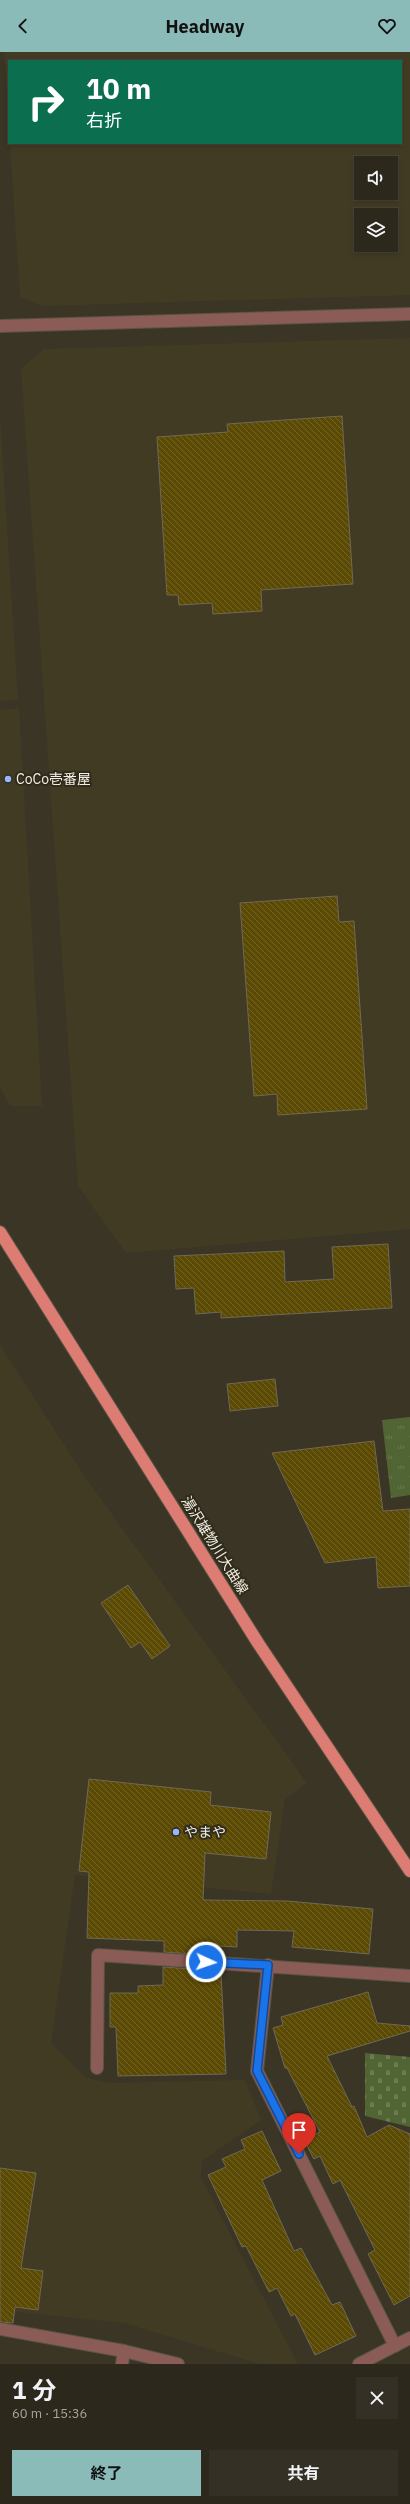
<!DOCTYPE html>
<html lang="ja">
<meta charset="utf-8">
<style>
body{margin:0;font-family:"IBM Plex Sans","Noto Sans JP",sans-serif;background:#343025;color:#f1f3f6;height:100vh;display:flex;flex-direction:column;font-size:15px;white-space:nowrap}
*{box-sizing:border-box;margin:0}
p{font-size:13px;color:#a6a6a3}
.icon{flex:none;width:22px;height:22px;fill:none;stroke:currentColor;stroke-width:2;stroke-linecap:round;stroke-linejoin:round}
.map{position:relative;height:2312px;overflow:hidden}
.side{display:flex;flex-direction:column;background:#2c281c;flex:1}
.side>*{flex:none}
.guide{position:absolute;left:8px;top:8px;width:394px;height:84px;border-radius:0px;box-shadow:0 2px 6px #0003,0 0 0 1px #48443b;background:#0b6e4f;color:#fff;overflow:hidden}
.controls{position:absolute;left:354px;top:104px;display:grid;gap:8px}
.controls a{display:grid;place-items:center;width:44px;height:44px;border-radius:0px;background:#2c281c;box-shadow:0 2px 6px #0003,0 0 0 1px #48443b;font-size:20px}
.pin{position:absolute;display:grid;place-items:center;width:34px;height:34px;color:#fff;margin:-41px -17px;border-radius:50% 50% 50% 0;rotate:-45deg;box-shadow:0 0 4px #0007}
.pin .icon{rotate:45deg}
.me{position:absolute;width:44px;margin:-22px;rotate:93deg;stroke-linejoin:round;filter:drop-shadow(0 0 3px #0008)}
.turn{display:flex;align-items:center;gap:14px;height:84px;padding:0 12px;font-size:18px}
.turn .icon{width:52px;height:52px;stroke-width:2.5}
.turn b{display:block;font-size:28px;line-height:34px}
.round{display:grid;place-items:center;flex:none;width:42px;height:42px;border-radius:0px;background:#343025}
.overview{display:flex;align-items:center;justify-content:space-between;height:68px;padding:0 12px}
h1{font-size:24px;font-weight:700;line-height:30px}
.cta{display:flex;gap:8px;margin-top:auto;padding:8px 12px}
.cta a{flex:1;height:46px;border-radius:0px;background:#8bbbb9;color:#111;font-size:16px;font-weight:700;line-height:46px;text-align:center}
.cta a+a{background:#343025;color:#f1f3f6}
header{display:flex;justify-content:space-between;align-items:center;height:52px;padding:0 12px;background:#8bbbb9;color:#111;font-size:18px;font-weight:700}
.map>svg:first-child{display:block}
.built{fill:#423b24;fill-rule:evenodd}
.grass{fill:url(#grass-tufts)}
.cemetery{fill:url(#cemetery-stones)}
.building{fill:url(#building-back-hatch);stroke:#6f6957}
.lines{fill:none;stroke-linecap:round;stroke-linejoin:round}
.street-casing{stroke:#575344;stroke-width:14}
.primary-casing{stroke:#575344;stroke-width:14}
.street{stroke:#8b5b56;stroke-width:12}
.primary{stroke:#dd7c73;stroke-width:12}
.route-casing{stroke:#114b97;stroke-width:10}
.route{stroke:#1a73e8;stroke-width:7}
.poi-dot{fill:#98b5fd;stroke:#302b1b;stroke-width:1.5}
.labels{text-anchor:middle;dominant-baseline:central;stroke-width:4;stroke-linejoin:round;paint-order:stroke}
.poi-label{font-size:14px;fill:#f2efe4;stroke:#302b1b;text-anchor:start}
.street-label{font-size:14px;fill:#f2efe4;stroke:#302b1b}
</style>
<header><svg class="icon" aria-label="back" viewBox="0 0 24 24"><path d="M15 5l-7 7 7 7"/></svg>Headway<svg class="icon" aria-label="heart" viewBox="0 0 24 24"><path d="M12 20l-8-8c-3-5 5-10 8-4 3-6 11-1 8 4z"/></svg></header>
<div class="map">
<svg width="410" height="2312" viewBox="0 0 410 2312">
<defs>
<pattern id="grass-tufts" width="24" height="20" patternUnits="userSpaceOnUse"><rect width="24" height="20" fill="#506533"/><path d="M3 7l-1-3M5 7V3M7 7l1-3M15 17l-1-3M17 17v-4M19 17l1-3" fill="none" stroke="#6a7b50"/></pattern>
<pattern id="cemetery-stones" width="16" height="16" patternUnits="userSpaceOnUse"><rect width="16" height="16" fill="#506533"/><path d="M2 7V4a2 2 0 0 1 4 0v3zM10 15v-3a2 2 0 0 1 4 0v3z" fill="#6a7b50"/></pattern>
<pattern id="building-back-hatch" width="6" height="6" patternUnits="userSpaceOnUse"><rect width="6" height="6" fill="#5b4a03"/><path d="M-1 5l2 2M0 0l6 6M5-1l2 2" fill="none" stroke="#736428"/></pattern>
</defs>
<rect width="100%" height="100%" fill="#3a3525"/>
<g class="built">
<path d="M4,0H410V243L41,254L20,245L10,91H401V9H9V75ZM361,111H391V141H361ZM361,163H391V193H361Z"/>
<path d="M410,286V1177L126,1201L78,1134L21,317L44,297Z"/>
<path d="M0,364L18,648L0,649Z"/>
<path d="M19,656L42,1054H10L0,1035V658Z"/>
<path d="M0,1293L87,1428L307,1731L285,1747L271,1842L75,1823L51,1991L86,2026L110,2031L245,2028L261,2068L202,2109L201,2126L298,2312H260L124,2271L0,2258Z"/>
</g>
<path class="grass" d="M410,1365V1443L391,1446L382,1368Z"/>
<path class="cemetery" d="M365,2001L410,2005V2075L365,2064Z"/>
<g class="building">
<path d="M342,364L353,532L261,538L262,559L213,562L212,551L179,553L178,543H167L157,385L228,380L227,372Z"/>
<path d="M337,844L339,870L354,869L367,1057L278,1063L277,1042L254,1044L240,851Z"/>
<path d="M388,1192L392,1256L221,1266V1260L196,1262L194,1236L176,1237L174,1204L284,1199L285,1230L334,1227L332,1195Z"/>
<path d="M275,1327L278,1354L230,1359L227,1332Z"/>
<path d="M374,1389L383,1459L410,1457V1534L378,1536L376,1505L325,1511L272,1401Z"/>
<path d="M128,1533L170,1594L152,1607L140,1590L131,1596L101,1551Z"/>
<path d="M89,1727L211,1740L210,1753L271,1760L266,1807L205,1801L203,1848L288,1849L373,1857L369,1902L292,1895L294,1879L237,1878V1895L220,1894V1904L164,1900V1889L87,1886L89,1820L79,1819Z"/>
<path d="M163,1915L221,1919L226,2022L118,2024L116,1975H110V1941H138V1934L163,1933Z"/>
<path d="M368,1940L377,1971L410,1974V1979L327,2004L352,2055L354,2054L367,2085L389,2073L410,2082V2244L394,2253L368,2202L375,2198L340,2128L333,2132L320,2104L314,2107L304,2088L320,2080L287,2016H285L273,1976L283,1973L281,1965Z"/>
<path d="M262,2079L281,2119L262,2128L294,2199L301,2196L332,2253L340,2250L356,2284L315,2303L295,2262L291,2264L277,2236L269,2240L246,2194L242,2195L208,2123L226,2115L222,2107L245,2097L241,2088Z"/>
<path d="M0,2116L36,2121L21,2216L43,2219L38,2258L15,2255L13,2271L0,2270Z"/>
</g>
<g class="lines">
<g class="street-casing">
<g id="street">
<path d="M0,274L410,262"/>
<path d="M268,1913L257,2019L395,2294"/>
<path d="M97,2016L98,1903L410,1924"/>
<path d="M0,2277L124,2299L178,2312"/>
<path d="M122,2312L124,2299"/>
<path d="M359,2312L410,2286"/>
</g>
</g>
<g class="primary-casing">
<path id="primary" d="M0,1180L258,1591L410,1819"/>
</g>
<use href="#street" class="street"/>
<use href="#primary" class="primary"/>
</g>
<g class="lines">
<g class="route-casing">
<path id="route" d="M206,1910L268,1913L257,2019L299,2102"/>
</g>
<use href="#route" class="route"/>
</g>
<g class="poi-dot">
<circle cx="8" cy="727" r="4"/>
<circle cx="176" cy="1780" r="4"/>
</g>
<g class="labels">
<g class="poi-label">
<text x="16" y="727">CoCo壱番屋</text>
<text x="184" y="1780">やまや</text>
</g>
<g class="street-label">
<text transform="translate(215 1493) rotate(58)">湯沢雄物川大曲線</text>
</g>
</g>
</svg>
<div class="controls">
<a><svg class="icon" aria-label="sound" viewBox="0 0 24 24"><path d="M4 9h4l5-4v14l-5-4H4zM17 9q2 3 0 6"/></svg></a>
<a><svg class="icon" aria-label="layers" viewBox="0 0 24 24"><path d="M12 4l9 5-9 5-9-5zM3 14l9 5 9-5"/></svg></a>
</div>
<div class="pin" style="left:299px;top:2102px;background:#d93025"><svg class="icon" aria-label="arrive" viewBox="0 0 24 24"><path d="M6 21V4h12l-3 4 3 4H6"/></svg></div>
<svg class="me" style="left:206px;top:1910px" viewBox="-20 -20 40 40"><circle r="17" fill="#1a73e8" stroke="#fff" stroke-width="3"/><path d="M0-11L8 9 0 5-8 9z" fill="#fff"/></svg>
<div class="guide">
<div class="turn"><svg class="icon" aria-label="right" viewBox="0 0 24 24"><path d="M7 20v-9h11M14 6l5 5-5 5"/></svg><div><b>10 m</b>右折</div></div>
</div>
</div>
<section class="side">
<div class="overview"><div><h1>1 分</h1><p>60 m · 15:36</p></div><a class="round"><svg class="icon" aria-label="close" viewBox="0 0 24 24"><path d="M6 6l12 12M18 6L6 18"/></svg></a></div>
<div class="cta"><a>終了</a><a>共有</a></div>
</section>
